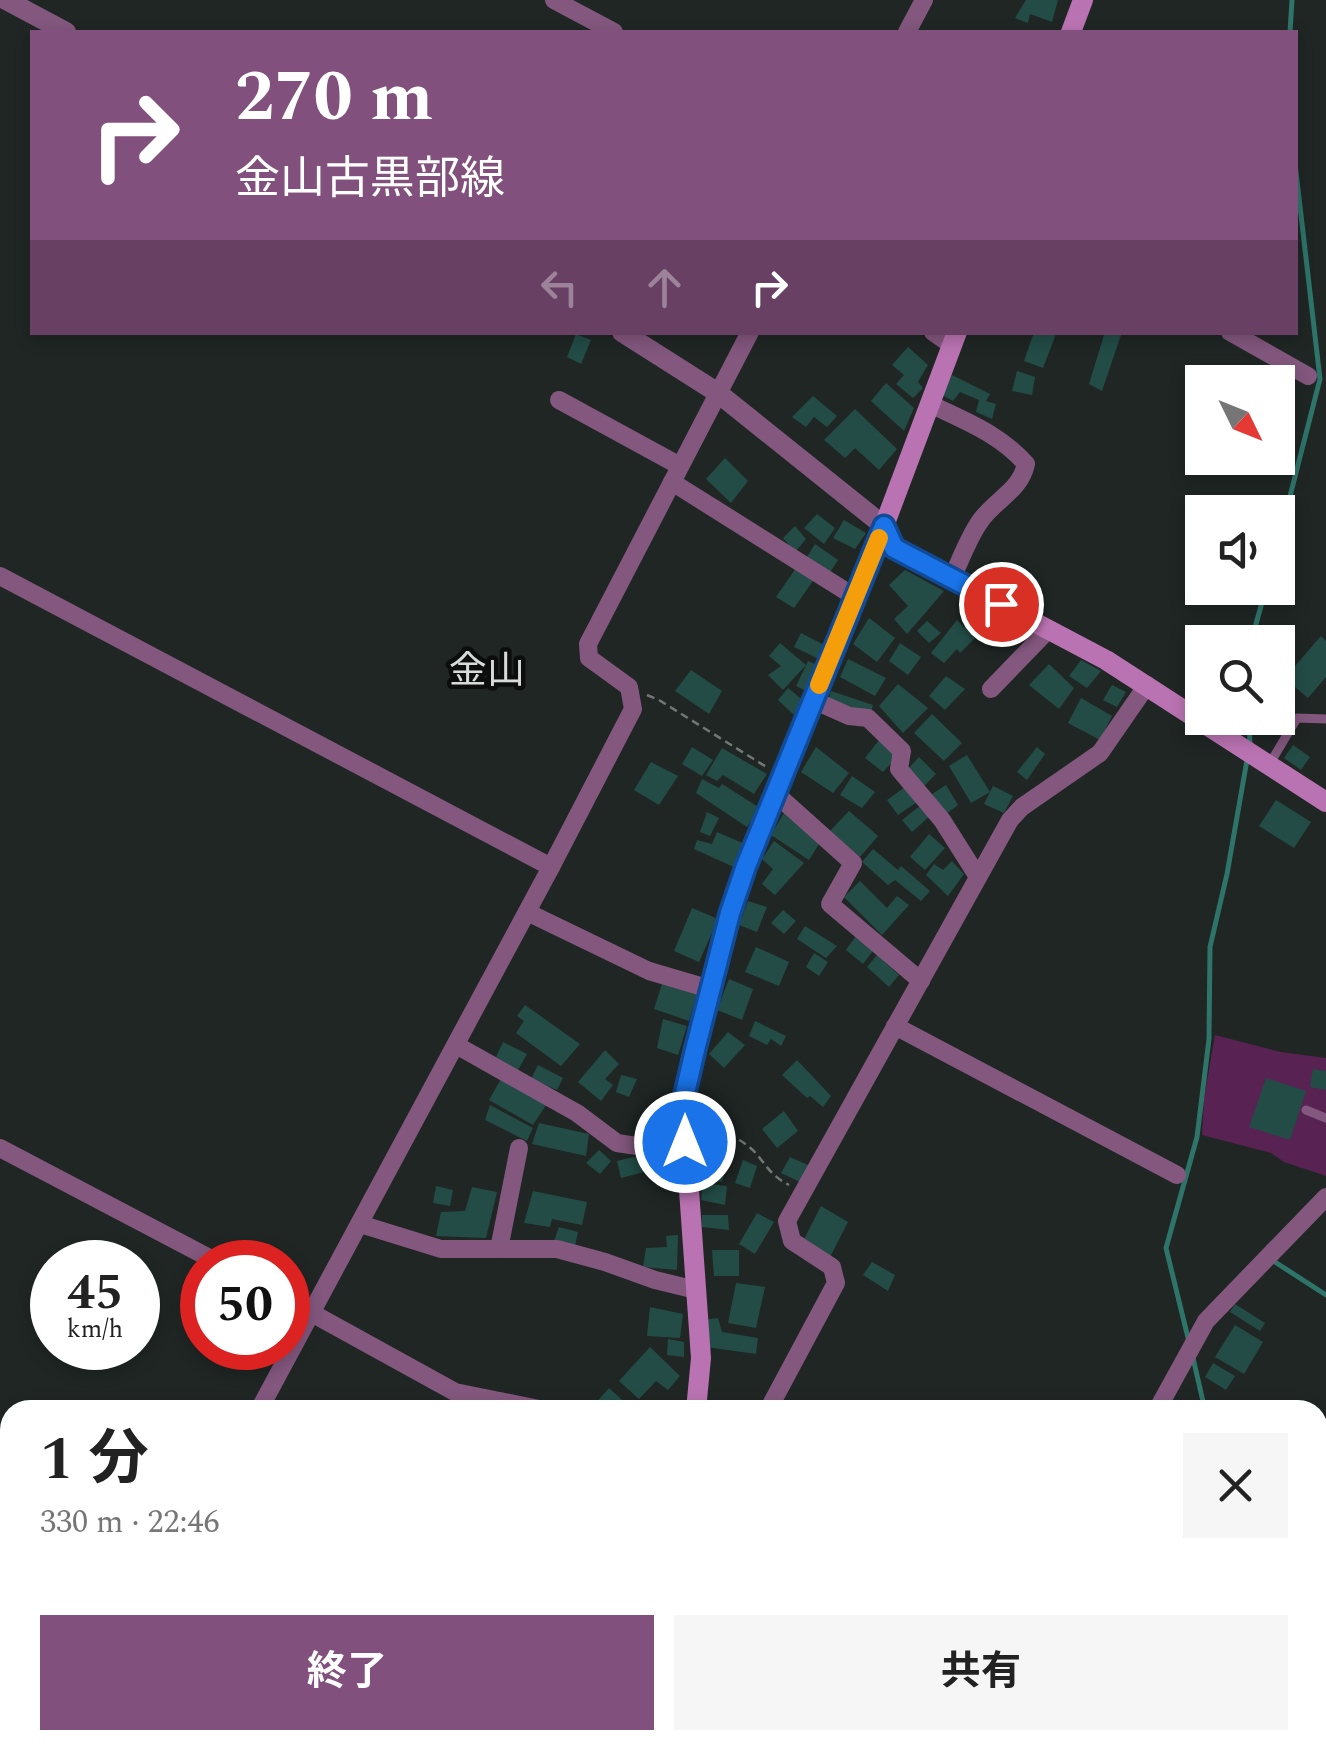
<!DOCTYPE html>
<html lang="ja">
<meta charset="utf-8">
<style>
body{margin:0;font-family:Spectral,"Noto Sans JP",serif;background:#f6f6f6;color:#222;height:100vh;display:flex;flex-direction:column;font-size:38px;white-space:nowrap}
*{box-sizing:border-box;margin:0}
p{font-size:32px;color:#767676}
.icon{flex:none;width:55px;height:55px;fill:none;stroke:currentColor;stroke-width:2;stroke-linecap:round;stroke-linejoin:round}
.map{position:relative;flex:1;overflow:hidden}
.sheet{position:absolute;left:0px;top:1400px;width:1328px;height:350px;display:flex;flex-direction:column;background:#fff;border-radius:30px 30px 0 0;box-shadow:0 5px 15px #0003}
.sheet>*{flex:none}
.guide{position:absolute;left:30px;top:30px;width:1268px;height:305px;border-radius:0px;box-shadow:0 5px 15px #0003;background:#82507d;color:#fff;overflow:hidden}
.needle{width:65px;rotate:133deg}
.tools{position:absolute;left:1185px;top:365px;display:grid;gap:20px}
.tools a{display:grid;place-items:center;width:110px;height:110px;border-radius:0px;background:#fff;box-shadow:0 5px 15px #0003;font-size:50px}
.speed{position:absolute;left:30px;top:1240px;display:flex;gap:20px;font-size:50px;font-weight:700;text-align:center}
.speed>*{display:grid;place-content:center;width:130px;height:130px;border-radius:50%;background:#fff;box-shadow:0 5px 15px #0003;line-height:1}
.speed small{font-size:25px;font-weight:400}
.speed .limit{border:15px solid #d22;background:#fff;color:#111}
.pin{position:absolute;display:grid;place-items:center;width:85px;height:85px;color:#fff;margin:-42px;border:5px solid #fff;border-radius:50%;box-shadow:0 2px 10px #0007}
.me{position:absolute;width:110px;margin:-55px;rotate:0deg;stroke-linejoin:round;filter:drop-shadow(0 0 8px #0008)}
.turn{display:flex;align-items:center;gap:35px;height:210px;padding:0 40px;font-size:45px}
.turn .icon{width:130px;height:130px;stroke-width:2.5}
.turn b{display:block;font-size:70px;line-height:85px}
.lanes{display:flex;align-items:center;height:95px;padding:0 40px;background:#0003;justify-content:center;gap:50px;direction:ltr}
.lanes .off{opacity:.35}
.round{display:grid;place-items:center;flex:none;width:105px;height:105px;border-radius:0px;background:#f6f6f6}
.headline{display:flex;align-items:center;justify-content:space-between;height:170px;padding:0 40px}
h1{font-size:60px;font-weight:700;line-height:75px}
.primary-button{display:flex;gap:20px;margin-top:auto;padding:20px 40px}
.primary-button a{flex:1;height:115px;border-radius:0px;background:#82507d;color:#fff;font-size:40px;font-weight:700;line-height:115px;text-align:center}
.primary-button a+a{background:#f6f6f6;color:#222}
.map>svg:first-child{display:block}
.green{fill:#582253}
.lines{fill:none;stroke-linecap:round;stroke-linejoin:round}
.stream{stroke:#2e7469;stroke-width:5}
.river{stroke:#2e7469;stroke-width:28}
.building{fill:#234c46}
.path{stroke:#727776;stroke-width:2.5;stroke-dasharray:8 5;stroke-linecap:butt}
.service{stroke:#83577e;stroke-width:9}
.minor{stroke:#83577e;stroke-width:18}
.tertiary{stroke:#83577e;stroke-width:20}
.secondary{stroke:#ba73b2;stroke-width:20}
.route-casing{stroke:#114b97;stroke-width:25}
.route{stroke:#1a73e8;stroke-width:18}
.slow{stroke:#f59e0b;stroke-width:18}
.labels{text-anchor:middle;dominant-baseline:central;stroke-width:9;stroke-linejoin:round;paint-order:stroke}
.neighbourhood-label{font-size:38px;fill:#d7dbda;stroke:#0b0e0d}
</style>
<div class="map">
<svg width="1326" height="1750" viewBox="0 0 1326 1750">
<rect width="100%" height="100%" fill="#1f2624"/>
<path class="green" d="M1215,1035L1281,1052L1326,1058V1176L1284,1162L1271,1153L1202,1135L1204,1098Z"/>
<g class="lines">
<g class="stream">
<path d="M1290,32L1292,0"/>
<path d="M1278,543L1320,379L1295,163"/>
<path d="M1251,642L1266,588"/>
<path d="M1249,718L1250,744"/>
<path d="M1275,1262L1326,1295"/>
<path d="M1189,1342L1166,1248L1197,1137L1209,1039L1210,947L1227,874L1247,760"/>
<path d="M1193,1358L1205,1410"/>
<path d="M1283,1750V1740"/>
</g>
<g class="river">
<path d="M0,1564L10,1568"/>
<path d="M358,1740L378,1750"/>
</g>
</g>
<g class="building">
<path d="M1026,0H1058L1052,22L1030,14L1028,23L1015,18Z"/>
<path d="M1034,332L1056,334L1043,368L1024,361Z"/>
<path d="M1105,332H1122L1102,391L1089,384Z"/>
<path d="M576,334L591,340L581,364L567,357Z"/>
<path d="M908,347L928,365L918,382L923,388L913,398L896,384L904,375L892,365Z"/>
<path d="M1017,371L1035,377L1032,395L1012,391Z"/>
<path d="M952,375L990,394L986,401L996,404L992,419L976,412L979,400L960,392L953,401L942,395Z"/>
<path d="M886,383L914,408L904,431L871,401Z"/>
<path d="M813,396L837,416L827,427L814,417L806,427L792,417Z"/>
<path d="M855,409L897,449L879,470L855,448L845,458L824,440Z"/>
<path d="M725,458L748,481L731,503L706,479Z"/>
<path d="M817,514L835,528L824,544L804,528Z"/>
<path d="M844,520L866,533L855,549L833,538Z"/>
<path d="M795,526L806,539L795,552L783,538Z"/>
<path d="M815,544L838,560L829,574L805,560Z"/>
<path d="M796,568L815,578L794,608L776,597Z"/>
<path d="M905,570L944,591L907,634L894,619L908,606L889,585Z"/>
<path d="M869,618L895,638L877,662L853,644Z"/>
<path d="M957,620L975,638L960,653L957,649L944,663L931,653Z"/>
<path d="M927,621L941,633L929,643L917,631Z"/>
<path d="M801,633L828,647L823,661L794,647Z"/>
<path d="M1321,636L1326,641V677L1308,698L1281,675H1278V649H1285L1288,660L1295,666Z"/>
<path d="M780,643L806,665L783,690L768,675L781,666L769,656Z"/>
<path d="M900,643L921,657L908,675L889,661Z"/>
<path d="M848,659L886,678L875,696L840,677Z"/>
<path d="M1081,660L1101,671L1087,688L1069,676Z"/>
<path d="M808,661L820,666L808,692L796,686Z"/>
<path d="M1049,664L1074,688L1059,709L1029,685Z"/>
<path d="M691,670L722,691L709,714L675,691Z"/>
<path d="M946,676L965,689L945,710L929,696Z"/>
<path d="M898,684L928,708L903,733L879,706Z"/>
<path d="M1112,685L1126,692L1117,707L1103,700Z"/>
<path d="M788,688L804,701L794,715L778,700Z"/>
<path d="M831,691L873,705L871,713L828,702Z"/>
<path d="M1081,698L1112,716L1100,740L1068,723Z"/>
<path d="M932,714L962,743L944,761L914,733Z"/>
<path d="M879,740L898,756L883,772L865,758Z"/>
<path d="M1293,745L1310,757L1301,770L1284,758Z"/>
<path d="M692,747L713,760L702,776L682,764Z"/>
<path d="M816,747L849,773L833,793L801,772Z"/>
<path d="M1037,747L1045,754L1027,780L1017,772Z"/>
<path d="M722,748L767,774L754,794L723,775L717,781L706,775Z"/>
<path d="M967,755L990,792L971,803L949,766Z"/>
<path d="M919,757L936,774L923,787L906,771Z"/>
<path d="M651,762L678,776L659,805L634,790Z"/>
<path d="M852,776L875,792L862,808L840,795Z"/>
<path d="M702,779L719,788L722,784L760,808L747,827L696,793Z"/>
<path d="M946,785L958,805L945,815L932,794Z"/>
<path d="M993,786L1013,796L1004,813L984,804Z"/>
<path d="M905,787L917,802L898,815L887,800Z"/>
<path d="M1276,800L1311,822L1294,848L1259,826Z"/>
<path d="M920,806L930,816L912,832L902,820Z"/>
<path d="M785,811L821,841L809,860L771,835Z"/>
<path d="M849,811L878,836L860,857L830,831Z"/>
<path d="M707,812L719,818L710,836L700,832Z"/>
<path d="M717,832L745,844L736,868L694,849L697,840L712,844Z"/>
<path d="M929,834L945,848L925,870L910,857Z"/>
<path d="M774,841L804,863L775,895L762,884L773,869L762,859Z"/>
<path d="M873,849L898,870L901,866L930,891L921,901L895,880L888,885L862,862Z"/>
<path d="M952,861L964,874L948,896L926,875L934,864L943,870Z"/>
<path d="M860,881L887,908L897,896L909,905L882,935L844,897Z"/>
<path d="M748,901L767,907L757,932L739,925Z"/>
<path d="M692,908L718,919L699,962L674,951Z"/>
<path d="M783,910L796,921L784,934L771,923Z"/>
<path d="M805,926L837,946L826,958L797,939Z"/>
<path d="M855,937L873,951L863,964L846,950Z"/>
<path d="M756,947L789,962L779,986L745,972Z"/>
<path d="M814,953L828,962L819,976L806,967Z"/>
<path d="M877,955L899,975L889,987L867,967Z"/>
<path d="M729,979L753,989L742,1020L717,1010Z"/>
<path d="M662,984L697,994L689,1021L654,1009Z"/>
<path d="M525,1005L580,1044L561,1066L516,1033L524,1021L517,1016Z"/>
<path d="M663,1019L687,1026L678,1055L657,1048Z"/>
<path d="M755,1021L786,1036L781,1046L771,1039L767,1045L749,1036Z"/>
<path d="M728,1032L745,1045L724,1068L709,1054Z"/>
<path d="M503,1042L527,1054L518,1070L496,1057Z"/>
<path d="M605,1050L619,1064L605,1079L613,1085L601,1101L578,1082Z"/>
<path d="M797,1060L831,1096L823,1107L810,1096L807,1098L782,1075Z"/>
<path d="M538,1065L563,1078L557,1090L531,1079Z"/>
<path d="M1313,1069L1326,1071V1090L1310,1087Z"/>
<path d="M621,1075L637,1079L629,1097L616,1092Z"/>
<path d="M1266,1078L1306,1091L1290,1140L1249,1127Z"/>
<path d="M501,1079L546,1105L533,1125L489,1100Z"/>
<path d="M490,1105L533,1128L527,1141L485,1120Z"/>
<path d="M784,1111L798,1131L777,1148L762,1129Z"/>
<path d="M539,1123L589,1134L586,1156L532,1144Z"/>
<path d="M701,1137L731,1144L722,1182L694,1175Z"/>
<path d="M599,1150L611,1161L600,1174L586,1163Z"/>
<path d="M670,1154L674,1181L657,1184L653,1156Z"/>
<path d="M642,1155L648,1171L621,1178L617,1161Z"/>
<path d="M790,1157L810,1166L802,1183L781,1173Z"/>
<path d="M743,1160L757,1166L750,1188L735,1183Z"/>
<path d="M703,1183L727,1186L725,1205L701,1200Z"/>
<path d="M436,1186L453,1190L450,1206L433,1203Z"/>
<path d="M472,1187L497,1192L486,1238L436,1236L441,1212L465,1211Z"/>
<path d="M533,1191L587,1202L582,1225L552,1219L550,1227L524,1223Z"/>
<path d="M821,1206L848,1222L830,1257L802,1243Z"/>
<path d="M757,1213L774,1222L755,1254L739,1244Z"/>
<path d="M702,1215H728L729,1230L702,1227Z"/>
<path d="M559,1227L578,1232L575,1246L554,1241Z"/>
<path d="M678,1235L677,1270L643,1267L646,1248L667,1247L666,1236Z"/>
<path d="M712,1250H739V1276H714Z"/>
<path d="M872,1262L895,1275L888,1291L863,1275Z"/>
<path d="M736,1283L765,1287L756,1328L728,1323Z"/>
<path d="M1235,1304L1265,1323L1260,1331L1230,1312Z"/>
<path d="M650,1307L683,1314L680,1338L647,1336Z"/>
<path d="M718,1318L722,1332L758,1338L756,1354L706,1347L703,1320Z"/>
<path d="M1235,1325L1263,1342L1244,1374L1215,1357Z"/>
<path d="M668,1339L684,1342V1357L667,1355Z"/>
<path d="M650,1347L680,1376L668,1390L656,1381L639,1399L619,1381Z"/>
<path d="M1213,1363L1235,1376L1226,1390L1205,1377Z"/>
<path d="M609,1388L633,1410H602L595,1404Z"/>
</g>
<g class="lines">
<g class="path">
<path d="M647,695L659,700L768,768"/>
<path d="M703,1125C723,1130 747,1141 759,1157C769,1170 774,1177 789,1185"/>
<path d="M1155,1740L1174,1750"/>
</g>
<g class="service">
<path d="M1269,765L1297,718L1326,719"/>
<path d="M1306,1110L1326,1118"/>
</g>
<g class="minor">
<path d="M554,0L614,32"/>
<path d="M907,32L924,0"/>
<path d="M933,332L952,345"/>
<path d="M1230,332L1308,376"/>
<path d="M559,400L680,466"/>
<path d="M930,404C965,421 1000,434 1026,464C1020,491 996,499 981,520C969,536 961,559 952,578"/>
<path d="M672,482L855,597"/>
<path d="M0,576L551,867"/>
<path d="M991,689L1048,630"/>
<path d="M813,700L849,716L868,718L902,751L899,769L942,820L978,877"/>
<path d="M776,794L853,863L830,904L921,981"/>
<path d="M527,912L649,971L710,989"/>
<path d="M895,1026L1177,1175"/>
<path d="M456,1045L577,1113L617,1143L637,1146L685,1143"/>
<path d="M0,1148L217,1262"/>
<path d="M360,1224L441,1249H557L605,1262L655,1280L696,1290"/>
<path d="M499,1249L519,1148"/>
<path d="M288,1300L455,1392L544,1410"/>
<path d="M259,1410L551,867L633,709L629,687L589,658L588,644L750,332"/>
<path d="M768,1410L836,1283L832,1267L792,1241L787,1221L1010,820L1022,807L1100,753L1147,685"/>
<path d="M1157,1410L1206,1321L1326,1197"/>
<path d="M0,1517L10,1522"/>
<path d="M0,1627L10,1631"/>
<path d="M256,1740L281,1750"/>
<path d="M441,1740L459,1750"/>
<path d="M108,1750L110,1740"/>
</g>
<g class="tertiary">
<path d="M6,0L66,32"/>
<path d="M622,332L718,393L884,526"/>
</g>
<g class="secondary">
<path d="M1071,32L1083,0"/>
<path d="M884,526L894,548L1106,660L1326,802"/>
<path d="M696,1410L701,1358L683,1106L715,971L746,866L884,526L957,332"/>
<path d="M644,1750L645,1740"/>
</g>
</g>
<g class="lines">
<g class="route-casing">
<path id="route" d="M685,1142L682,1106L695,1050L730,913L746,866L884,526L894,548L1001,604"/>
</g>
<use href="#route" class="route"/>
<path class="slow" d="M819,685L879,538"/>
</g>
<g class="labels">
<g class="neighbourhood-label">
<text x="487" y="672">金山</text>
</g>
</g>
</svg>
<div class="tools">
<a><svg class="needle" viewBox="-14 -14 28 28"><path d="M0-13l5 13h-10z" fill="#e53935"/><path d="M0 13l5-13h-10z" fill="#767676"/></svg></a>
<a><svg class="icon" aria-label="sound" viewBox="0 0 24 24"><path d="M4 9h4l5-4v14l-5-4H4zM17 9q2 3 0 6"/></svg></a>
<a><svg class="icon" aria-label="search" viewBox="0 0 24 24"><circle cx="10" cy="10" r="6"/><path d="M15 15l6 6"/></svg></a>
</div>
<div class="speed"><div>45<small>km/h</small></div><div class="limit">50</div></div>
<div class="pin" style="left:1001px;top:604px;background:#d93025"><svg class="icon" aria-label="arrive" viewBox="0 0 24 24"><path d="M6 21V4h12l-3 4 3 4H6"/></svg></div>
<svg class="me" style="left:685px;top:1142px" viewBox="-20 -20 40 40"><circle r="17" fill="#1a73e8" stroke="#fff" stroke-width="3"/><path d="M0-11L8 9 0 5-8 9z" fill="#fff"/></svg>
<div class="guide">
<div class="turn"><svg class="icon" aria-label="right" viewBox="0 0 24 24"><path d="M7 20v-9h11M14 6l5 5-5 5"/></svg><div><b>270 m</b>金山古黒部線</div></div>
<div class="lanes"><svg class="icon off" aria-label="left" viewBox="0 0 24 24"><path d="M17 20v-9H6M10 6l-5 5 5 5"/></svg><svg class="icon off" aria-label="ahead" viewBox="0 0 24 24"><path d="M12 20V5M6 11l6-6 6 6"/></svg><svg class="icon" aria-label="right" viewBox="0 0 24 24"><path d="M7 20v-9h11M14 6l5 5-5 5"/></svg></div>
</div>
<section class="sheet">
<div class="headline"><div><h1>1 分</h1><p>330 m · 22:46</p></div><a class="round"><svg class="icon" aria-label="close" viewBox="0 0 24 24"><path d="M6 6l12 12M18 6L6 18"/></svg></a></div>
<div class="primary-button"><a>終了</a><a>共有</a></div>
</section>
</div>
